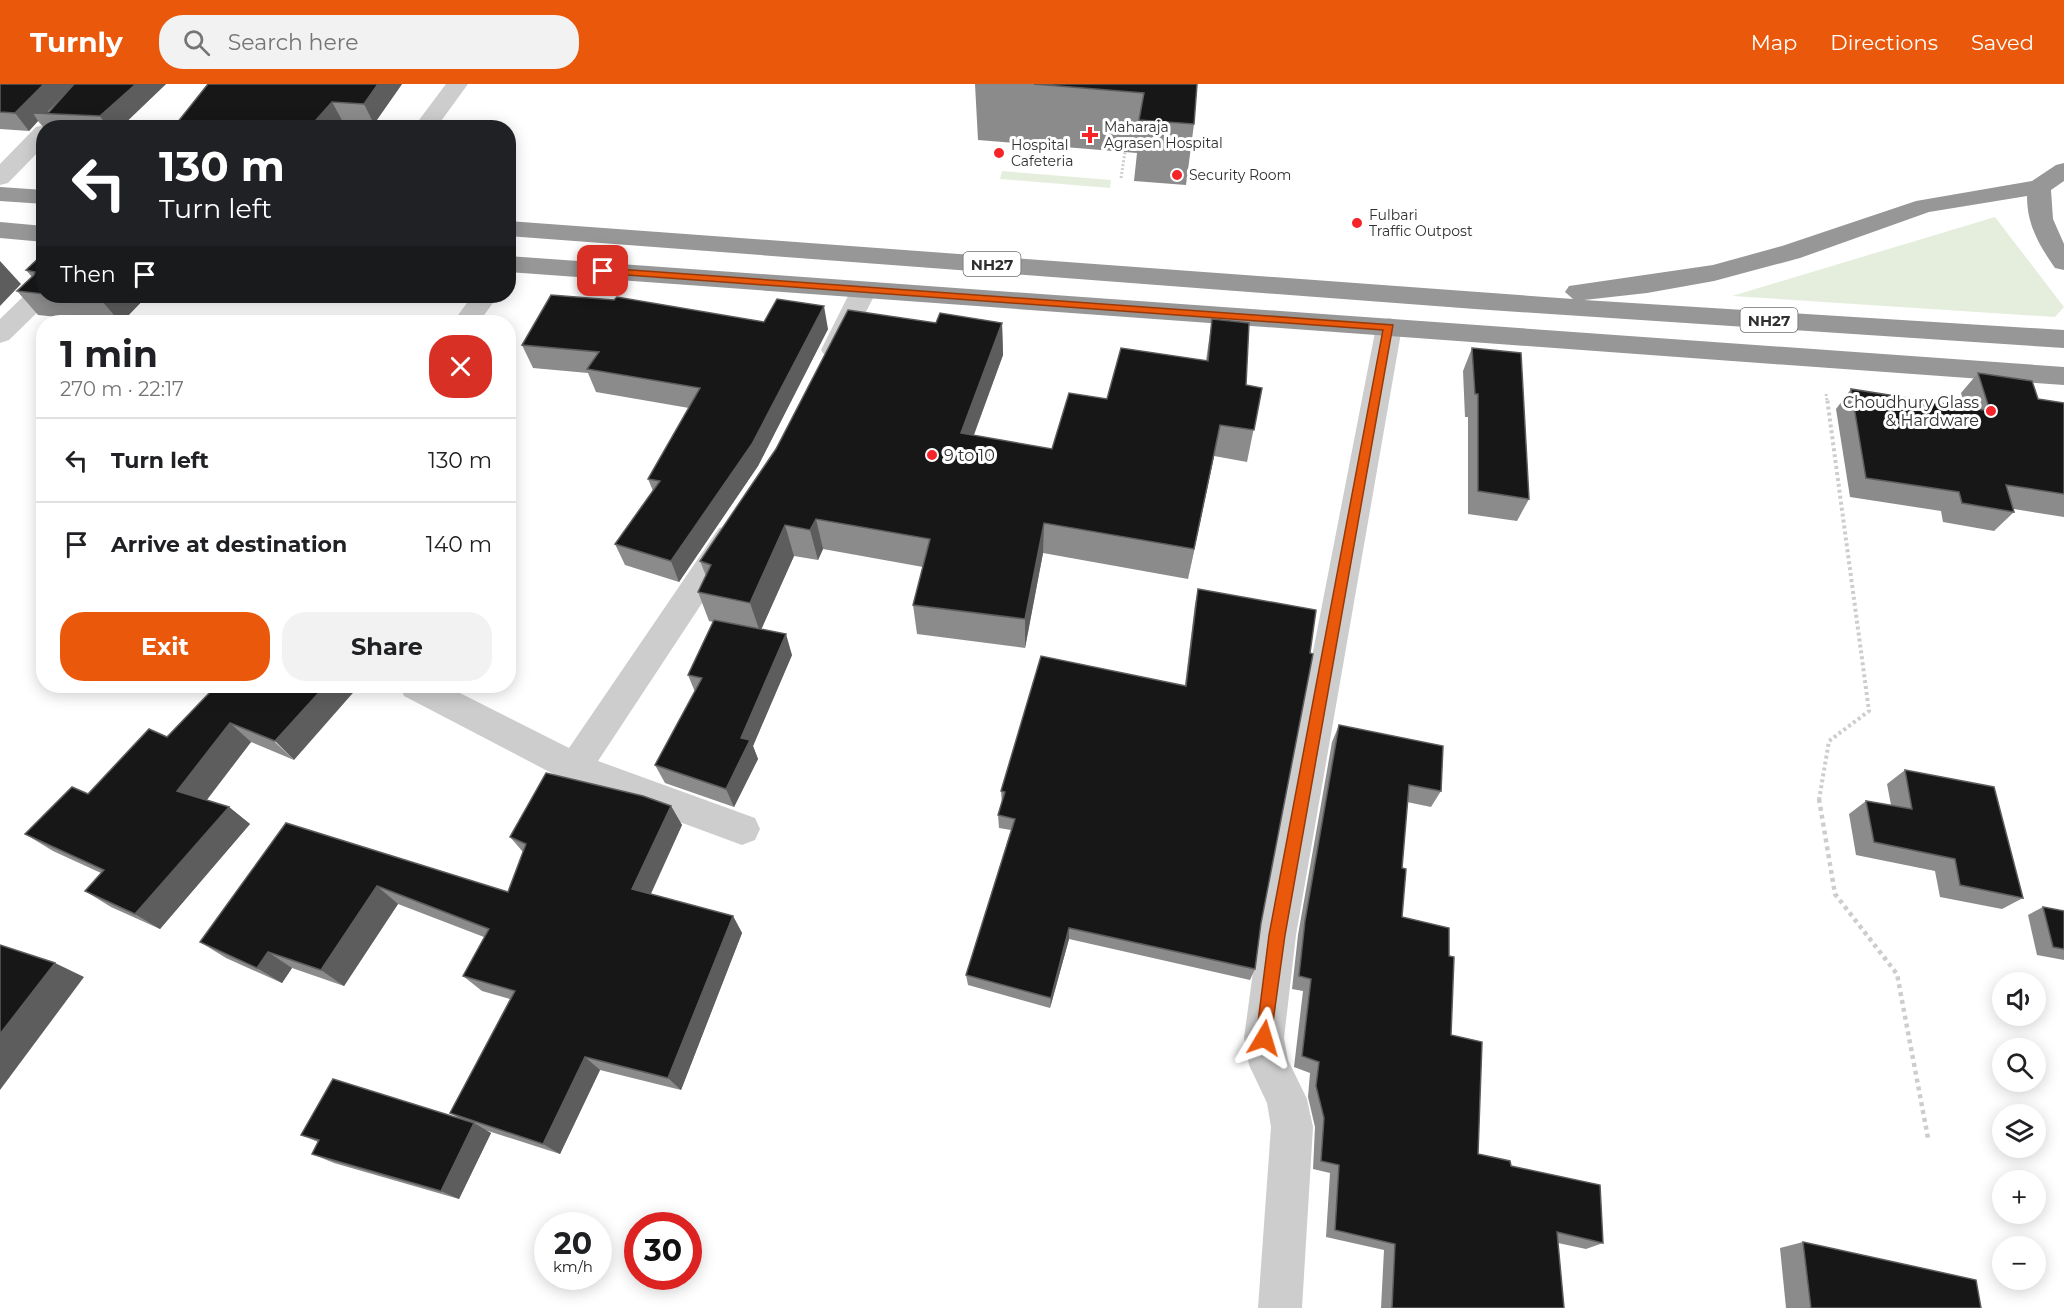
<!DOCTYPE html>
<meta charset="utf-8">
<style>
body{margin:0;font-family:Montserrat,sans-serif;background:#f2f2f2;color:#202124;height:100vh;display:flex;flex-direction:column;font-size:22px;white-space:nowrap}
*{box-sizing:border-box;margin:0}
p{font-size:20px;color:#757577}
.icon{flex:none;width:33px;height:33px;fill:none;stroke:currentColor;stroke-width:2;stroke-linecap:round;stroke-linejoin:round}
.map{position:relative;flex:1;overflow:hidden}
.drawer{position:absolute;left:36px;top:231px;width:480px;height:378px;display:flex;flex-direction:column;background:#fff;border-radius:24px;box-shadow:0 3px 15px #0003}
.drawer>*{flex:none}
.banner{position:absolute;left:36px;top:36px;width:480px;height:183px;border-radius:24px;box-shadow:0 3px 15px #0003;background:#202124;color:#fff;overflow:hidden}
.tools{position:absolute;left:1992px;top:888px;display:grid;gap:12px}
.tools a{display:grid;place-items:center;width:54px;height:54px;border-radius:50%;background:#fff;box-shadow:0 3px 15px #0003;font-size:30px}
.speed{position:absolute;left:534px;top:1128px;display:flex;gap:12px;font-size:30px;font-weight:700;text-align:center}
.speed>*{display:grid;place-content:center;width:78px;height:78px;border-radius:50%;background:#fff;box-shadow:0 3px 15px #0003;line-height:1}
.speed small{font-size:15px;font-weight:400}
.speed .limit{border:9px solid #d22;background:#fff;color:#111}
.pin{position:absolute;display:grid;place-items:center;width:51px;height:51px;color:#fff;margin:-26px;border-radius:12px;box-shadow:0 3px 9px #0006}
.me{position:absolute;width:66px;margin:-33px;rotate:7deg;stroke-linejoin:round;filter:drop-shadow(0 0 4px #0008)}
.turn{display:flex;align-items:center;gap:21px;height:126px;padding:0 24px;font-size:27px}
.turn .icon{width:78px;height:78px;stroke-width:2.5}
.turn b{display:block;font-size:42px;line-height:51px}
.then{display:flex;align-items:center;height:57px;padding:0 24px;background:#0003;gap:12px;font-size:22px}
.round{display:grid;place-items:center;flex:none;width:63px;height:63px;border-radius:24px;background:#f2f2f2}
.summary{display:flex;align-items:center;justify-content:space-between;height:102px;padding:0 24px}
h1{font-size:36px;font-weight:700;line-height:45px}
.primary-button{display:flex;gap:12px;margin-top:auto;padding:12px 24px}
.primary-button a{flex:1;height:69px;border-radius:24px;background:#ea580c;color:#fff;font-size:24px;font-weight:700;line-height:69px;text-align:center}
.primary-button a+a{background:#f2f2f2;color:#202124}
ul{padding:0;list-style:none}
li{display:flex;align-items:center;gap:18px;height:84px;padding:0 24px;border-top:2px solid #e0e0e0}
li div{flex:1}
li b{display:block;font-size:22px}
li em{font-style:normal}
header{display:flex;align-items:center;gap:36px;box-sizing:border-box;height:84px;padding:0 30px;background:#ea580c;color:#fff}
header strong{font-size:28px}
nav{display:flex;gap:33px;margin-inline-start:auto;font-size:21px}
.search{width:420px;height:54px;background:#f2f2f2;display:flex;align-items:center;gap:15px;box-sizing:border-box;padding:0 21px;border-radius:24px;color:#757577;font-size:22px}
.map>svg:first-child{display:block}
.green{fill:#e5eedd}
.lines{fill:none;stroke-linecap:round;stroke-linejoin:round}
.path-far2{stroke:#cdcdcd;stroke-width:3;stroke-dasharray:2 2;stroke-linecap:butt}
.path-far1{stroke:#cdcdcd;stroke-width:4;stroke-dasharray:3 3;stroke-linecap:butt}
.path{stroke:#cdcdcd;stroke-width:4.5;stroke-dasharray:4 4;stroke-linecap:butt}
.minor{fill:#cdcdcd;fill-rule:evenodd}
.highway{fill:#979797;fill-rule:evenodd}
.wall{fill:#8b8b8b;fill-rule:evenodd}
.shaded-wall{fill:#5d5d5d}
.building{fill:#171717;stroke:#5d5d5d;stroke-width:1.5}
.route{fill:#ea580c;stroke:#983908;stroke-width:1.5}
.poi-dot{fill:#f52429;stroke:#fff;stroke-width:2}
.labels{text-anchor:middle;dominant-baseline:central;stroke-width:6;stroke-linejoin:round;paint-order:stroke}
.far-poi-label{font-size:14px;fill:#303030;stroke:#fff;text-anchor:start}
.shield{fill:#fff;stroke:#6e6e6e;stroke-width:1.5}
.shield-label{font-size:15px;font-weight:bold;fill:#303030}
.poi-label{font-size:16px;fill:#303030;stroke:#fff;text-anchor:end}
</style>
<header>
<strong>Turnly</strong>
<div class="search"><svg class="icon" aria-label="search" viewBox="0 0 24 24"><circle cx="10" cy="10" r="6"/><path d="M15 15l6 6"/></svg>Search here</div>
<nav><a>Map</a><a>Directions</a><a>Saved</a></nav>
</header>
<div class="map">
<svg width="2064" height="1224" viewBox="0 0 2064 1224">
<rect width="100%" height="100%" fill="#fff"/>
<g class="green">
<path d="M1002,87L1111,96L1110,104L1000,95Z"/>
<path d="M1995,133L2064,223L2055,233L1732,212Z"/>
</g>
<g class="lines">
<g class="path-far2">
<path d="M1121,94L1125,68"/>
<path d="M1826,310L1827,316"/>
</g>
<path class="path-far1" d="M1819,716L1829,657L1869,627L1827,314"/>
<path class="path" d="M1819,715L1835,810L1897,890L1928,1054"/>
<g class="minor">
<path d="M446,0H468L436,44H413Z"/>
<path d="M44,41L52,44H44V62L8,99L0,101V80L36,43Z"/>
<path d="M864,198L873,200L877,206L847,266L843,272L834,275L825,272L821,266L851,206L855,200Z"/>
<path d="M44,199V212L53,213L9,256L0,259V235L35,201Z"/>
<path d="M472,212H498L479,238H453Z"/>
<path d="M1389,234L1398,237L1402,243L1296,851L1284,954L1288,976L1307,1015L1313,1043L1302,1224H1258L1271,1043L1267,1019L1249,981L1244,954L1258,851L1376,243L1380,237Z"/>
<path d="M730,441L741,444L745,452L741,460L598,677L755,734L760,745L755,756L742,761L563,695L404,612L400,602H446L569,664L719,444Z"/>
</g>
<g class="highway">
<path d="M2064,79V97L2051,106L2053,135L2064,160V186L2055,184C2039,161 2027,141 2027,112L1929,128L1800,174L1714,197L1647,209L1584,216L2064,246V264L1475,225L508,152V137L1573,215L1565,208L1569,202L1713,181L1782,162L1916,117L2032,97L2056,81Z"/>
<path d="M0,103L44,106V120L0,117Z"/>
<path d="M0,138L44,142V158L0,154Z"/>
<path d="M508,172L2064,283V301L508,188Z"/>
</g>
</g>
<g class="wall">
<path d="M0,0H166L120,44H44L38,37L29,47L0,45ZM66,9L49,28H48Z"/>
<path d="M402,0L374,40L343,38L338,44H173Z"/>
<path d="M975,0H1197L1194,40L1186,101L1134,97L1137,69L978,56Z"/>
<path d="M44,169V212H147L122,238H107L38,231L17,207L32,193L26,186Z"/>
<path d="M1212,235L1246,301L1262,304L1247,378L1214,372L1188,495L1043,469L1025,564L917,550L913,521L923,483L823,465L818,476L794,472L761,546L792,571L753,662L758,675L734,723L665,699L655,681L695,608L688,591L713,538L709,537L698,508L706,492L700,477L936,239H1002L1003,271L974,351L1052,365L1107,315L1206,277Z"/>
<path d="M764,238L828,245L758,382L679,498L625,481L615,460L653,407L648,395L689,324L596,308L588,289L533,284L522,261Z"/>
<path d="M1472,264L1529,415L1517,437L1468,430V333H1465L1463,287Z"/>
<path d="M1978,289L2038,315L2064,319V433L2014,425V428L1994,447L1943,438L1941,427L1850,413L1836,325L1851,305L1965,323L1961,309Z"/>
<path d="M1198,505L1261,839L1255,885L1250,896L1069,855L1050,924L968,901L966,891L1011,746L999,744L998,731L1002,720L1001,707L1185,601L1195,520Z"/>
<path d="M216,602L294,676L251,658L206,716L229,723L250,740L160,845L111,823L85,807L101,789L53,767L25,750L88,710L167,653Z"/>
<path d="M1339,641L1441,707L1431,723L1407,718L1402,784V833L1449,872L1451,951L1478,1070L1511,1082L1603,1159L1586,1165L1558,1159L1564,1224H1381L1384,1166L1326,1153L1330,1089L1313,1085L1315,1043L1308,1013L1310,989L1294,983L1303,907L1292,905L1298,851L1332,658Z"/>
<path d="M1905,686L2023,814L2002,825L1940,813L1935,787L1856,771L1849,730L1866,717L1891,721L1887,700Z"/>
<path d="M671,722L682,741L651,810L733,832L742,849L681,1006L600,986L560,1070L485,1046L491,1049L459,1115L334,1079L312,1070L318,1058L301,1051L459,1034L450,1029L510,915L482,907L463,892L484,853L398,820L344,902L292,884L282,899L226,874L200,858L286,739L508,808L523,768L510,753Z"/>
<path d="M2043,823L2064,827V876L2037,871L2028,831Z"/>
<path d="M1803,1158L1981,1224H1786L1780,1164Z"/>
</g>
<g class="shaded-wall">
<path d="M44,0H75L45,30L33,29L38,37L29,47L15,29Z"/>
<path d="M136,0H166L120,44H108L100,32Z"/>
<path d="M378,0H402L374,40L364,20Z"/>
<path d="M332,18L343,38L338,44H309Z"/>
<path d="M0,177L21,200L0,222Z"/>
<path d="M106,212H147L122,238H120L102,217Z"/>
<path d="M824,222L828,245L758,382L679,498L671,477Z"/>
<path d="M1002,239L1003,271L963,380L961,349Z"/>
<path d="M1220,341L1214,372L1188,495L1194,465Z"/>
<path d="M816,435L823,465L818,476L810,446Z"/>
<path d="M1044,439L1043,469L1025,564V535Z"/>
<path d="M785,441L794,472L760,548L750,519Z"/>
<path d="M786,550L792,571L753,662L758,675L734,723L726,705L741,654Z"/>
<path d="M325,602H359L294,676L275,657Z"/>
<path d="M230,639L251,658L200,725L177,707Z"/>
<path d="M671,722L682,741L645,822L632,805Z"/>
<path d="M229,723L250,740L160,845L135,830Z"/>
<path d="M377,802L398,820L344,902L321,886Z"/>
<path d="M733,832L742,849L681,1006L668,994Z"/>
<path d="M1069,844V855L1050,924L1051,914Z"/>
<path d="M268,868L292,884L282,899L257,884Z"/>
<path d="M55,879L84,893L0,1006V950Z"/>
<path d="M585,973L600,986L560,1070L543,1060Z"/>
<path d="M474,1039L491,1049L459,1115L441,1107Z"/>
</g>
<g class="building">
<path d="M0,0H44L15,29L0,28Z"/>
<path d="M74,0H136L100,32L33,29L49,28Z"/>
<path d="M208,0H378L364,20L332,18L309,44H173Z"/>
<path d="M1034,0H1197L1194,40L1139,36L1144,9Z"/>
<path d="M44,169V210L17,207L34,191L35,188L26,186Z"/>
<path d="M551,211L614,216L617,213L764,238L777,215L824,222L752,360L671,477L615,460L660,397L648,395L700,304L587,285L599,268L522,261Z"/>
<path d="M56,212H106L102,217Z"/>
<path d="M848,226L936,239L940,229L1002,239L961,349L1052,365L1069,309L1107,315L1121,264L1208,277L1212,235L1249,239L1246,301L1262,304L1254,346L1220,341L1194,465L1044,439L1025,535L913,521L930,455L816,435L810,446L785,441L750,519L698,508L711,481L700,477L776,365Z"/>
<path d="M1472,264L1521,269L1529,415L1478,407V310H1475Z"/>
<path d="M1978,289L2032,297L2038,315L2064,319V410L2006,401L2014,428L1962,419L1959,408L1866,394L1851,305L1990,327Z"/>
<path d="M1198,505L1316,526L1310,569L1313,570L1261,839L1255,885L1069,844L1051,914L966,891L1015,735L998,731L1005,708L1001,707L1041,572L1186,602Z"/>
<path d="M714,536L786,550L741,654L750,656L726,705L655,681L702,594L688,591Z"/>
<path d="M216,602H325L275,657L230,639L177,707L229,723L135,830L85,807L104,786L25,750L72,703L88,710L149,645L167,653Z"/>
<path d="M1339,641L1443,662L1441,707L1409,701L1402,784L1406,785L1402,833L1449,844V872L1454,873L1451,951L1482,958L1478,1070L1510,1077L1511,1082L1600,1101L1603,1159L1557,1148L1564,1224H1392L1395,1160L1335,1146L1339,1081L1321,1077L1324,1034L1316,1002L1319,978L1302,972L1311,895L1299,892L1305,837Z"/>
<path d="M1905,686L1994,703L2023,814L1960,801L1955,775L1874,758L1866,717L1912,725Z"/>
<path d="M546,689L643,712L671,722L632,805L733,832L668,994L585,973L543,1060L450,1029L515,907L463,892L489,845L377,802L321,886L268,868L257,884L200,858L286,739L508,808L526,760L510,753Z"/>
<path d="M2043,823L2064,827V865L2053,863Z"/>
<path d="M0,861L55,879L0,950Z"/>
<path d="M333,995L474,1039L441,1107L312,1070L319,1056L301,1051Z"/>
<path d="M1803,1158L1976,1196L1981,1224H1811Z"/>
</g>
<path class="route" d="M603,184L1393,241L1285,851L1270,960L1264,962L1259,960L1256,954L1269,851L1383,246L600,189L598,187Z"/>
<g class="poi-dot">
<path d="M1087 42h6v6h6v6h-6v6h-6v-6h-6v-6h6z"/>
<circle cx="999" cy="69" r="6"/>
<circle cx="1177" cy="91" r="6"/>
<circle cx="1357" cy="139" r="6"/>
<circle cx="1991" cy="327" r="6"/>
<circle cx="932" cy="371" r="6"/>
</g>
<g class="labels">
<g class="far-poi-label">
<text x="1104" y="43">Maharaja<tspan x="1104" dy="16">Agrasen Hospital</tspan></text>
<text x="1011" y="61">Hospital<tspan x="1011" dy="16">Cafeteria</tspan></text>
<text x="1189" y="91">Security Room</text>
<text x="1369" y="131">Fulbari<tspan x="1369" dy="16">Traffic Outpost</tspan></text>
</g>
<g class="shield">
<rect x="963.5" y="168" width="57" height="24" rx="4.5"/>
<rect x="1740.5" y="224" width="57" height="24" rx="4.5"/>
</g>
<g class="shield-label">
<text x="992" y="180">NH27</text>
<text x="1769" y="236">NH27</text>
</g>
<g class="poi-label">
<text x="1979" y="318">Choudhury Glass<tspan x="1979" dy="18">&amp; Hardware</tspan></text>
<text x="944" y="371" text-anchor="start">9 to 10</text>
</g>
</g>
</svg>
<div class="tools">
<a><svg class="icon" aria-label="sound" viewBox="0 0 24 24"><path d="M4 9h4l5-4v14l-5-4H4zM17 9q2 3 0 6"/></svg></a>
<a><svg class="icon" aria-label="search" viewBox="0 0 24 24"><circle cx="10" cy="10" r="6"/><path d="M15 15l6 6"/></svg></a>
<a><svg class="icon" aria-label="layers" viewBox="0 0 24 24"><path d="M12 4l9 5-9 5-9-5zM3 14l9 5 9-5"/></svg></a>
<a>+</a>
<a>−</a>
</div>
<div class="speed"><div>20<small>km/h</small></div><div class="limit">30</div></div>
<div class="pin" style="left:603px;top:187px;background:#d93025"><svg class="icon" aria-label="arrive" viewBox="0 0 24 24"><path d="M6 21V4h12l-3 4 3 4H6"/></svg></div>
<svg class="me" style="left:1264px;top:954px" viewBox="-20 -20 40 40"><path d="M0-17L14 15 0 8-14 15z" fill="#ea580c" stroke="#fff" stroke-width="4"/></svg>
<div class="banner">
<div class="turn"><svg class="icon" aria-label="left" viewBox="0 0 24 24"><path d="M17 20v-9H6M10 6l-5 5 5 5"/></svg><div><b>130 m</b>Turn left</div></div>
<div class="then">Then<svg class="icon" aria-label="arrive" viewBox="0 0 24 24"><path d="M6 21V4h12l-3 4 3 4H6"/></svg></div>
</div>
<section class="drawer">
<div class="summary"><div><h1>1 min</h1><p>270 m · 22:17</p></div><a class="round" style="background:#d93025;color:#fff"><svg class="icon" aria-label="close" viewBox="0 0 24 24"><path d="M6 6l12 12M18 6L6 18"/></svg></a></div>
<ul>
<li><svg class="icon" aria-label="left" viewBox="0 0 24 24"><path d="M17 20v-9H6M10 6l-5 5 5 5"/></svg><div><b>Turn left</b></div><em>130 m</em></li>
<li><svg class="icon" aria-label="arrive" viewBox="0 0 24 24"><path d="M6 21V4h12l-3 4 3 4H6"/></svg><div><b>Arrive at destination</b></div><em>140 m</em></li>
</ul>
<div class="primary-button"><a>Exit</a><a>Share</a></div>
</section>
</div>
